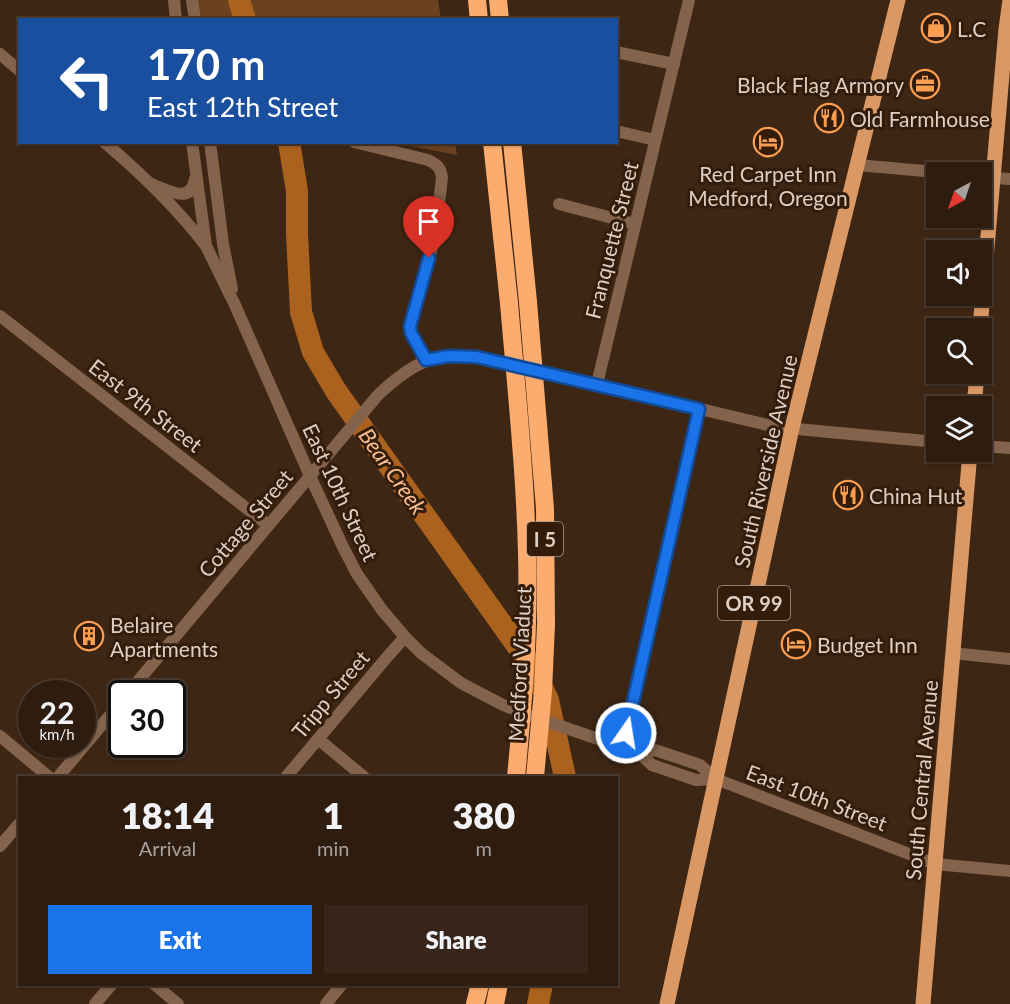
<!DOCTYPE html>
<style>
body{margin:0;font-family:Lato,sans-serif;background:#362518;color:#f1f3f6;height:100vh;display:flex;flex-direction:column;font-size:22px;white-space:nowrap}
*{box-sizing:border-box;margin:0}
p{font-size:20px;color:#a7a19e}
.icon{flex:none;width:33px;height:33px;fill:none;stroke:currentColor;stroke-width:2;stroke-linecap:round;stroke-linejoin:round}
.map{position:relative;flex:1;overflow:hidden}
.details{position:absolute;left:18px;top:776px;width:600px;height:210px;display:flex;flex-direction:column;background:#2e1c0f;border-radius:0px;box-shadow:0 2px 4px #0004,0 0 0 2px #493a2f}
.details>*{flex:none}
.guide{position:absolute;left:18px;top:18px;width:600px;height:126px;border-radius:0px;box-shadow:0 2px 4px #0004,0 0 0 2px #493a2f;background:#1a4fa0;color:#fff;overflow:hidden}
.needle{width:39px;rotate:220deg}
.tools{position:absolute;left:926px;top:162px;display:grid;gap:12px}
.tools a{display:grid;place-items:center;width:66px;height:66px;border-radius:0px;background:#2e1c0f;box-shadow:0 2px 4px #0004,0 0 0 2px #493a2f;font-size:30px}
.speed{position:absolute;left:18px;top:680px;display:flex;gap:12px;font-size:30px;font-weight:700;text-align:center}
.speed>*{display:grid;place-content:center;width:78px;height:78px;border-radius:50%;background:#2e1c0f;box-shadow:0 2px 4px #0004,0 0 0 2px #493a2f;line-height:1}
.speed small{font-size:15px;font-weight:400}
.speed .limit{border:3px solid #111;border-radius:9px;background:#fff;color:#111}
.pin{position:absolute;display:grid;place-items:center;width:51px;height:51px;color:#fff;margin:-62px -26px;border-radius:50% 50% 50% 0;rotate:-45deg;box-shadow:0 0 6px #0007}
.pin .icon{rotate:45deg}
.me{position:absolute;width:66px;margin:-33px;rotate:13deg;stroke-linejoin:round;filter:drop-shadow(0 0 4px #0008)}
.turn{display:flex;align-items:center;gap:21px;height:126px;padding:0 30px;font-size:27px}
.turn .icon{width:78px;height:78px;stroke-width:2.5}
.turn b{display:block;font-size:42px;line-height:51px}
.eta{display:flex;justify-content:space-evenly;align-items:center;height:102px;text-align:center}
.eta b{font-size:36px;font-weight:800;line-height:42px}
.button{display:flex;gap:12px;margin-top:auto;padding:12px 30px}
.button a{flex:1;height:69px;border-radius:0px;background:#1a73e8;color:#fff;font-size:24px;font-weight:800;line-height:69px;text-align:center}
.button a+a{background:#362518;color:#f1f3f6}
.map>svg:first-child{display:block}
.green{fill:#6b4220}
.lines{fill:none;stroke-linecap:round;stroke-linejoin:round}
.river{stroke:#ab621e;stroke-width:22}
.minor{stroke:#83634b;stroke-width:12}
.tertiary{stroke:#83634b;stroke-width:12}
.primary{stroke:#da9865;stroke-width:15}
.motorway{stroke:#fcac6e;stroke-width:18}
.motorway-bridge{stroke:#fcac6e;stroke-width:18}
.route-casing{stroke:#114b97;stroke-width:15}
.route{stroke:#1a73e8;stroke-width:10}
.labels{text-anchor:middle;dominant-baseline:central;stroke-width:6;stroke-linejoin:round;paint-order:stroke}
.shield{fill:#331d0a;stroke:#ab9a8c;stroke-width:1.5}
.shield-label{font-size:20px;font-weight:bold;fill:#decfc4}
.poi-label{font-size:21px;fill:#decfc4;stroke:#331d0a;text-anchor:start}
.street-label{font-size:21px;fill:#decfc4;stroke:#331d0a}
.water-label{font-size:22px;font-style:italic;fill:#fbbe91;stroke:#331d0a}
</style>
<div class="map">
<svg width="1010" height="1004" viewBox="0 0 1010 1004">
<rect width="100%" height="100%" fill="#3e2614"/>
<g class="green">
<path d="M197,0H438L441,19H199Z"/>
<path d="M395,143H455L457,155Z"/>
</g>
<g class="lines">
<g class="river">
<path d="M239,0L245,20"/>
<path d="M289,142L297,191V234L301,312L313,352L336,391L533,668L548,700L565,777"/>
<path d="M538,1004L542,984"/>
</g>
<g class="minor">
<path d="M616,52L674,64"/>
<path d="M0,54L20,71"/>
<path d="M616,131L655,140"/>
<path d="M104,142C142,174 176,207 206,246"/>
<path d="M354,142L428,160C437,164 441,168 442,178L435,237L410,326L411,333L425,360"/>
<path d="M857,165L936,172"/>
<path d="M981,177L1010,179"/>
<path d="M559,204L635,224"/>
<path d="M0,316L268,525"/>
<path d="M597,384L689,0"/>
<path d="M981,446L1010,448"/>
<path d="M952,653L1010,659"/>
<path d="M128,693L310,476"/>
<path d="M0,736L49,777"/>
<path d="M318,739L364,777"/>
<path d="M623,748L699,409"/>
<path d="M58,777L122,701"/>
<path d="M286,777L388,656L405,637"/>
<path d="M0,846L20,823"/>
<path d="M154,984L178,1004"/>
<path d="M95,1004L112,984"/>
<path d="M326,1004L342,984"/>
</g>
<g class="tertiary">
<path d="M174,0L176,20"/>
<path d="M192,0L195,20"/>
<path d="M192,142L206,246L235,305L310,476L343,547L357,574L382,610L405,637L421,653L461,683L503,705L534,717L639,753L652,765L696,780L716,779"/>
<path d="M210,142L223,244L232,289"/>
<path d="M151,184C168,190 191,205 195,179"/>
<path d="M310,476L378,395C417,358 441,349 494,360L776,427L936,442"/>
<path d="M639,753L655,750L700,765L716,779L935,864L1010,871"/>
</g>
<g class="primary">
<path d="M980,328L1006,29L1010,0"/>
<path d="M974,406L977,374"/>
<path d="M667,1004L792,428L898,0"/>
<path d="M923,1004L970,452"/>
</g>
<g class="motorway">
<path d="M477,0L479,20"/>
<path d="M498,0L500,20"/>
<path d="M492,142L509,303"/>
<path d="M512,142L528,302"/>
<path d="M475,1004L480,984"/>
<path d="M495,1004L499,984"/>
</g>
<g class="motorway-bridge">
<path d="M528,302L545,509L546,624L543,691L535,777"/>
<path d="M509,303C518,409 530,516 527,622C526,674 521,725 516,777"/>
</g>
</g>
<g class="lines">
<g class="route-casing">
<path id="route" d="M429,258L410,326L411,333L426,360L449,356L477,357L699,409L626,733"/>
</g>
<use href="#route" class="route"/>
</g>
<defs>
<g id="shop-ring" transform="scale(1.5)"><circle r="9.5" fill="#331d0a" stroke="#fb9e51" stroke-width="1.5"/><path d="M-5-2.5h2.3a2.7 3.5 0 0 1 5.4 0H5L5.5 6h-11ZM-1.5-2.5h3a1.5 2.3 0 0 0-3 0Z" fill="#fb9e51"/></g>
<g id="office-ring" transform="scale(1.5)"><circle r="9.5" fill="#331d0a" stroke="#fb9e51" stroke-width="1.5"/><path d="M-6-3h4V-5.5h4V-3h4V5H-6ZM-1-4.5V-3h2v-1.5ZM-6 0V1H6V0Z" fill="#fb9e51"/></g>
<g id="restaurant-ring" transform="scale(1.5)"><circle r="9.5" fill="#331d0a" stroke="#fb9e51" stroke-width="1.5"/><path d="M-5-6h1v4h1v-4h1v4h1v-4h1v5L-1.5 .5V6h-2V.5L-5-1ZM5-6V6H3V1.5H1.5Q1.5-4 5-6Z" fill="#fb9e51"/></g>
<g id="hotel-ring" transform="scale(1.5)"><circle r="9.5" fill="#331d0a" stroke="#fb9e51" stroke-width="1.5"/><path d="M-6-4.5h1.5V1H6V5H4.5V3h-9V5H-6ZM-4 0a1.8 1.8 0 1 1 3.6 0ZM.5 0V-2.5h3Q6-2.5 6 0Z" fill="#fb9e51"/></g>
<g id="building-ring" transform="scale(1.5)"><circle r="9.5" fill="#331d0a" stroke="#fb9e51" stroke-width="1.5"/><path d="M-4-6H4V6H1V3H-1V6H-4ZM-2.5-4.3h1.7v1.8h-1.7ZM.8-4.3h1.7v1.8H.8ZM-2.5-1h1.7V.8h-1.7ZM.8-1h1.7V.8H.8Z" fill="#fb9e51"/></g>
</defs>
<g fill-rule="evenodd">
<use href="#shop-ring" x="936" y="28"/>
<use href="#office-ring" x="925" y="84"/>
<use href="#restaurant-ring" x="829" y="118"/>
<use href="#hotel-ring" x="768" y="142"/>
<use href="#restaurant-ring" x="848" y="495"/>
<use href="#building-ring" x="89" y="636"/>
<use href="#hotel-ring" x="796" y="644"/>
</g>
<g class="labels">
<g class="shield">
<rect x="527" y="522" width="36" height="34" rx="4.5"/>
<rect x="718" y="586" width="72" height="34" rx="4.5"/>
</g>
<g class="shield-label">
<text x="545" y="539">I 5</text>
<text x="754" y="603">OR 99</text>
</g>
<g class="poi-label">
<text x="957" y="28">L.C</text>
<text x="904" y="84" text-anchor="end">Black Flag Armory</text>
<text x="850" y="118">Old Farmhouse</text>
<text x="768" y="173" text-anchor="middle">Red Carpet Inn<tspan x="768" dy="24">Medford, Oregon</tspan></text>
<text x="869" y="495">China Hut</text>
<text x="110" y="624">Belaire<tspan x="110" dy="24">Apartments</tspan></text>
<text x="817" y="644">Budget Inn</text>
</g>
<g class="street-label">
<text transform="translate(611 240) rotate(-76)">Franquette Street</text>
<text transform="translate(146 405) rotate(38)">East 9th Street</text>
<text transform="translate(765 461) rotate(-77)">South Riverside Avenue</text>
<text transform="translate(341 492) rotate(65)">East 10th Street</text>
<text transform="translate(245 523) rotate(-50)">Cottage Street</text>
<text transform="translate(519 664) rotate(-87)">Medford Viaduct</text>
<text transform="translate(330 694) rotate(-50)">Tripp Street</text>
<text transform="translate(921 780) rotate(-85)">South Central Avenue</text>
<text transform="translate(817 797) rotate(21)">East 10th Street</text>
</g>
<g class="water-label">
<text transform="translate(393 471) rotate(55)">Bear Creek</text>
</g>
</g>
</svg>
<div class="tools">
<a><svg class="needle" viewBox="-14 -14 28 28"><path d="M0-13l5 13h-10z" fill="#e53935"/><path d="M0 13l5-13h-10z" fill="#a7a19e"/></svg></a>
<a><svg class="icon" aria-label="sound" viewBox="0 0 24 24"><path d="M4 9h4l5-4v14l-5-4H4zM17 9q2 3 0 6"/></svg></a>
<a><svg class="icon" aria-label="search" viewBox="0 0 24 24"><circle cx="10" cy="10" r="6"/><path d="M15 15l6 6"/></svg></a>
<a><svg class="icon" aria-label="layers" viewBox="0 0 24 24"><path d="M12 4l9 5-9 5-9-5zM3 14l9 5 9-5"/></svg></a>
</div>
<div class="speed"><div>22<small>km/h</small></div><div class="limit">30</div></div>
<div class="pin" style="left:429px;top:258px;background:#d93025"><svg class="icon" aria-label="arrive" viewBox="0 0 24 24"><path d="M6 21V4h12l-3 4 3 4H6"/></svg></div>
<svg class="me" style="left:626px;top:733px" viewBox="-20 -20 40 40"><circle r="17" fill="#1a73e8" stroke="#fff" stroke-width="3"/><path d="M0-11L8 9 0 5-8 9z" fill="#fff"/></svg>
<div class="guide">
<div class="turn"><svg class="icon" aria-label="left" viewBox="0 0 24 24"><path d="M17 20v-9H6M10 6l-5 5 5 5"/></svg><div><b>170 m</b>East 12th Street</div></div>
</div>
<section class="details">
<div class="eta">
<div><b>18:14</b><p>Arrival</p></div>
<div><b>1</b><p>min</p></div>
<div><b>380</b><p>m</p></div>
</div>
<div class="button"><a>Exit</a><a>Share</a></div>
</section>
</div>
